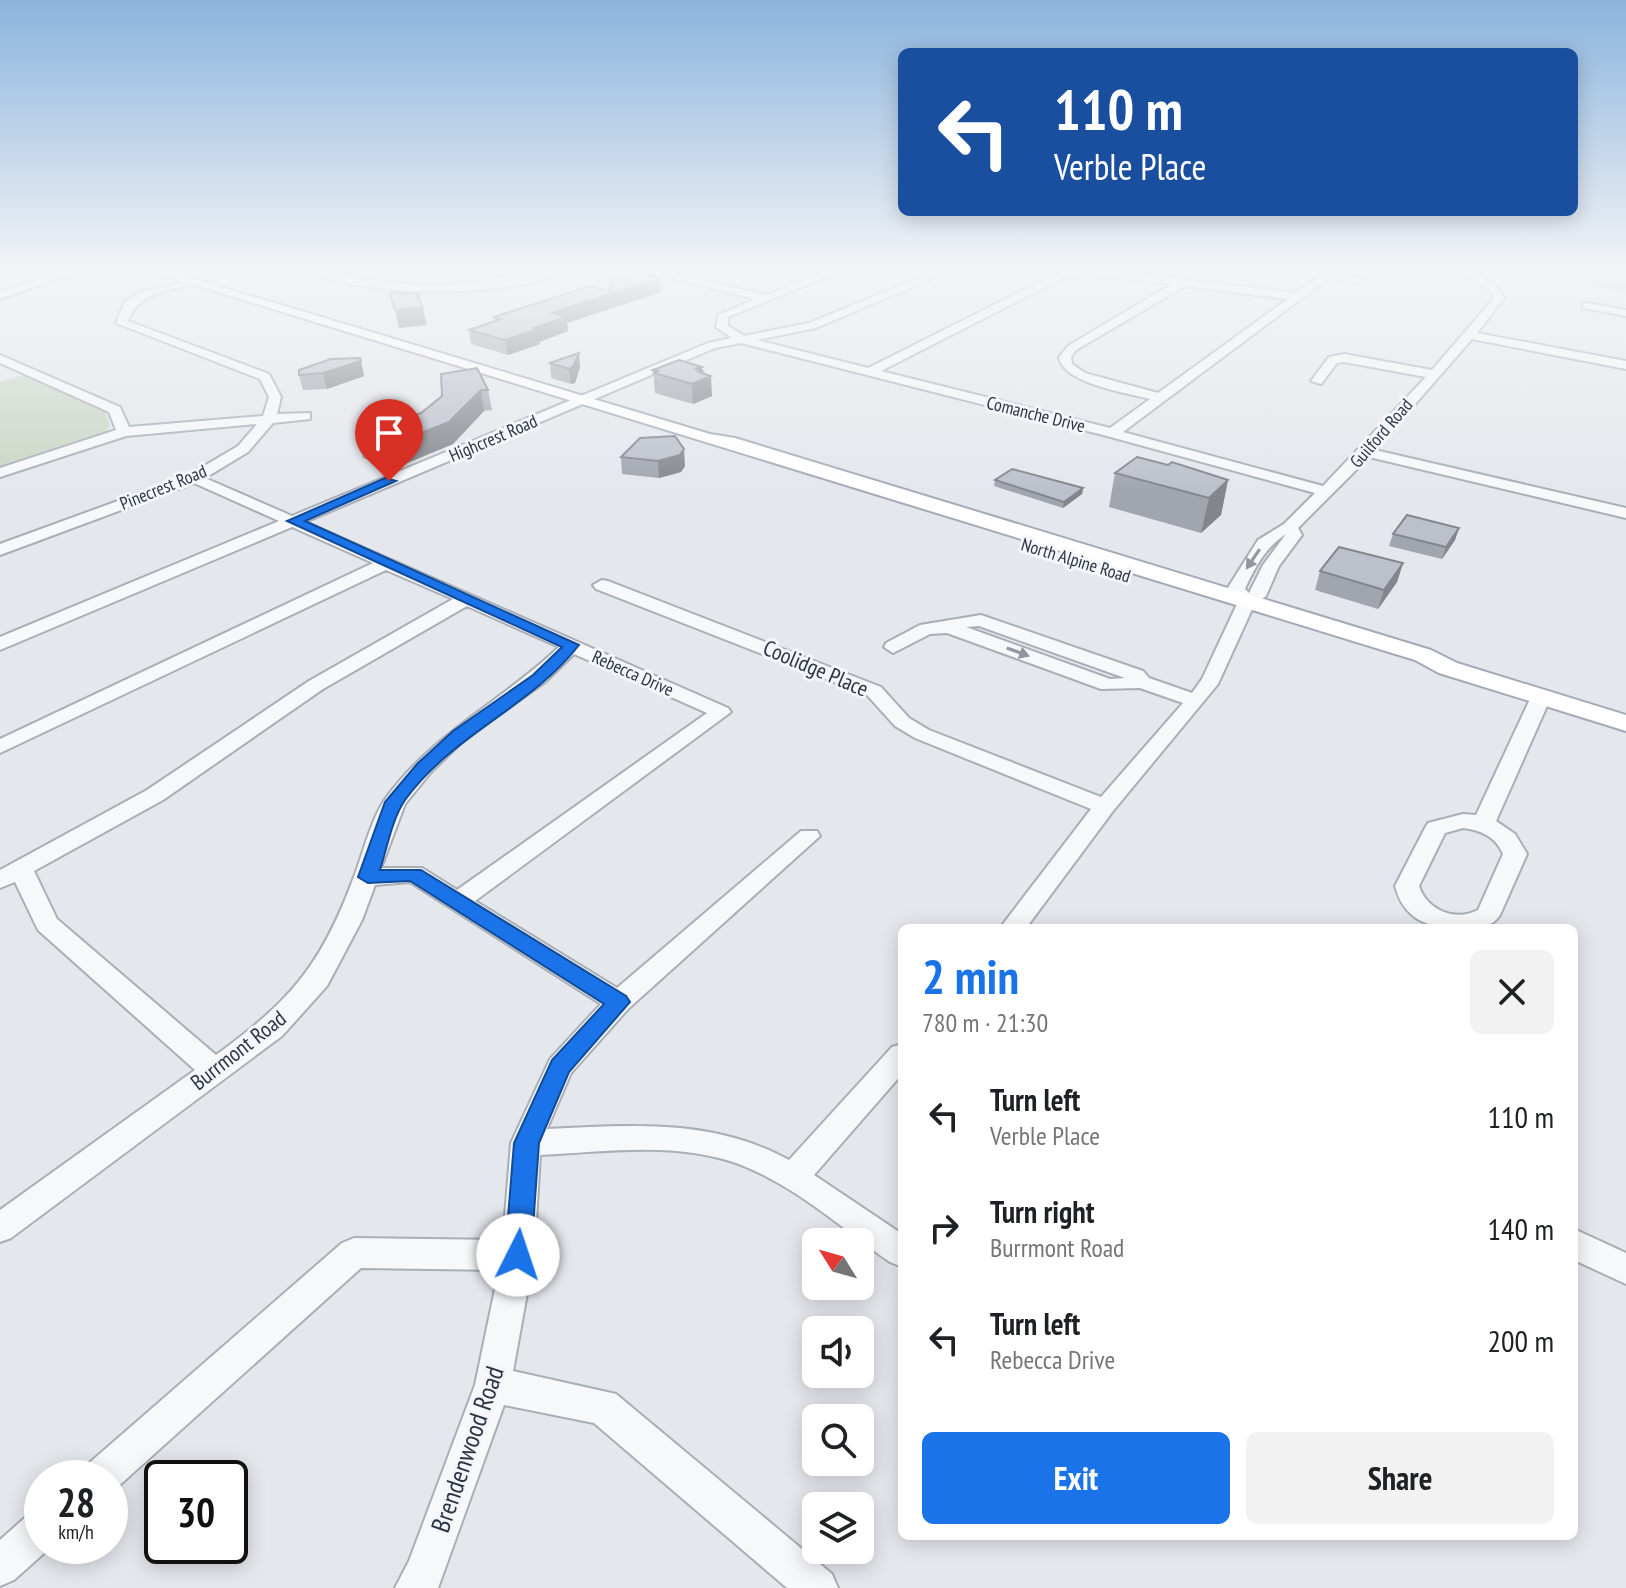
<!DOCTYPE html>
<meta charset="utf-8">
<style>
body{margin:0;font-family:"PT Sans Narrow",sans-serif;background:#f2f2f2;color:#202124;height:100vh;display:flex;flex-direction:column;font-size:30px;white-space:nowrap}
*{box-sizing:border-box;margin:0}
p{font-size:26px;color:#757577}
.icon{flex:none;width:44px;height:44px;fill:none;stroke:currentColor;stroke-width:2;stroke-linecap:round;stroke-linejoin:round}
.map{position:relative;flex:1;overflow:hidden}
.drawer{position:absolute;left:898px;top:924px;width:680px;height:616px;display:flex;flex-direction:column;background:#fff;border-radius:12px;box-shadow:0 4px 20px #0003}
.drawer>*{flex:none}
.guide{position:absolute;left:898px;top:48px;width:680px;height:168px;border-radius:12px;box-shadow:0 4px 20px #0003;background:#1a4fa0;color:#fff;overflow:hidden}
.needle{width:52px;rotate:307deg}
.controls{position:absolute;left:802px;top:1228px;display:grid;gap:16px}
.controls a{display:grid;place-items:center;width:72px;height:72px;border-radius:12px;background:#fff;box-shadow:0 4px 20px #0003;font-size:40px}
.speed{position:absolute;left:24px;top:1460px;display:flex;gap:16px;font-size:40px;font-weight:700;text-align:center}
.speed>*{display:grid;place-content:center;width:104px;height:104px;border-radius:50%;background:#fff;box-shadow:0 4px 20px #0003;line-height:1}
.speed small{font-size:20px;font-weight:400}
.speed .limit{border:4px solid #111;border-radius:12px;background:#fff;color:#111}
.pin{position:absolute;display:grid;place-items:center;width:68px;height:68px;color:#fff;margin:-82px -34px;border-radius:50% 50% 50% 0;rotate:-45deg;box-shadow:0 0 8px #0007}
.pin .icon{rotate:45deg}
.me{position:absolute;width:88px;margin:-44px;rotate:4deg;stroke-linejoin:round;filter:drop-shadow(0 0 6px #0008)}
.turn{display:flex;align-items:center;gap:28px;height:168px;padding:0 24px;font-size:36px}
.turn .icon{width:104px;height:104px;stroke-width:2.5}
.turn b{display:block;font-size:56px;line-height:68px}
.round{display:grid;place-items:center;flex:none;width:84px;height:84px;border-radius:12px;background:#f2f2f2}
.headline{display:flex;align-items:center;justify-content:space-between;height:136px;padding:0 24px}
h1{font-size:48px;font-weight:700;line-height:60px;color:#1a73e8}
.button{display:flex;gap:16px;margin-top:auto;padding:16px 24px}
.button a{flex:1;height:92px;border-radius:12px;background:#1a73e8;color:#fff;font-size:32px;font-weight:700;line-height:92px;text-align:center}
.button a+a{background:#f2f2f2;color:#202124}
ul{padding:0;list-style:none}
li{display:flex;align-items:center;gap:24px;height:112px;padding:0 24px}
li div{flex:1}
li b{display:block;font-size:30px}
li em{font-style:normal}
.map>svg:first-child{display:block}
.green{fill:#c9d6c5}
.lines{fill:none;stroke-linecap:round;stroke-linejoin:round}
.minor-casing{stroke:#a9aeb7;stroke-width:4}
.major-casing{stroke:#a3abb8;stroke-width:4}
.minor{fill:#f7f8fa;fill-rule:evenodd}
.major{fill:#fff;fill-rule:evenodd}
.wall{fill:#a1a5ae}
.shaded-wall{fill:#83868d}
.building{fill:#bbc0ca;stroke:#83868d;stroke-width:2}
.oneway{fill:#9196a0}
.route{fill:#1a73e8;stroke:#114b97;stroke-width:2}
.labels{text-anchor:middle;dominant-baseline:central;stroke-width:6;stroke-linejoin:round;paint-order:stroke}
.far-street-label{font-size:18px;fill:#2b3445;stroke:#f4f6f9}
.street-label{font-size:22px;fill:#2b3445;stroke:#f4f6f9}
.near-street-label{font-size:26px;fill:#2b3445;stroke:#f4f6f9}
</style>
<div class="map">
<svg width="1626" height="1588" viewBox="0 0 1626 1588">
<rect width="100%" height="100%" fill="#e4e7ec"/>
<g class="green">
<path d="M1485,270H1626V292Z"/>
<path d="M24,375L105,411L110,425L106,432L0,470V382Z"/>
</g>
<g class="lines">
<g class="minor-casing">
<g id="minor">
<path d="M66,270H83L0,299V292Z"/>
<path d="M311,270C332,270 352,277 373,280C393,284 414,285 435,285C481,286 524,270 566,270C520,298 357,299 311,270Z"/>
<path d="M639,270H657L766,295L830,270H844L728,317V326L744,336L809,323L938,270H952L816,328L757,340L868,368L1054,275L1078,270H1104L1295,293L1319,277L1292,270H1339L1336,273L1363,280L1358,283L1329,278L1123,432L1323,486L1426,377L1344,362L1337,363L1321,384L1311,381L1329,357L1344,354L1432,370L1494,298L1490,290L1458,270C1477,270 1496,281 1504,298L1477,333L1626,361V369L1472,339L1375,450L1626,508V518L1369,457L1298,528L1302,535L1279,566L1266,596L1254,605L1218,684L1113,811L1026,928H1000L1091,809L915,738L895,726L867,695L596,589L593,585L602,580L608,581L881,687L909,718L929,730L1101,797L1183,703L1140,688L1101,689L947,633L930,634L893,653L884,647L886,643L920,625L981,615L1143,671L1149,678L1192,693L1202,679L1238,602L1227,589L1258,540L1284,524L1315,493L1107,436L741,343L715,348L305,522L728,708L731,712L475,901L617,988L801,831H817L820,836L628,1009L571,1073L547,1129C630,1125 713,1118 789,1160L892,1047L902,1044V1074L814,1175L902,1234V1267L890,1262C840,1227 789,1180 730,1161C669,1142 602,1152 540,1155L534,1255L513,1371L616,1394L832,1574L838,1588H787L594,1423L504,1405L438,1588H395L409,1561L475,1385L499,1270L361,1268L113,1491L110,1493V1478H81L87,1465L342,1243L354,1238L503,1240L511,1143L550,1059L601,1004L410,882L375,885L362,920L327,986L282,1036L11,1238L0,1242V1210L195,1070L38,930L15,882L0,888V870L147,790L309,681L453,599L386,570L0,753V739L373,563L292,527L0,650V637L279,521L194,483L0,555V544L189,475L238,446L257,424L126,436L0,477V468L116,430L109,412L0,363V355L120,407L129,427L263,416L269,397L260,379L116,323L124,303L140,292L196,280V284C168,291 138,292 128,321L269,374L281,397L277,414L310,413V419L273,423L248,452L205,478L292,516L708,343L732,338L716,327L718,315L755,299ZM1088,274L1172,284L1068,346L1059,357C1062,383 1127,393 1150,399L1110,428L881,371L1061,279ZM1185,286L1288,299L1158,393L1085,373L1072,364L1071,357L1076,350ZM1286,534L1263,565L1249,593L1245,589C1255,567 1265,548 1286,534ZM467,606L559,647C504,700 432,734 386,798C371,818 362,858 352,882C320,967 289,1002 216,1055L57,919L34,871L163,800L323,689ZM979,626L1125,678L1110,679L966,627ZM574,654L707,713L457,890L422,868H381L405,804L431,772L466,738L545,682Z"/>
<path d="M1587,303L1626,310V316L1583,308V304Z"/>
<path d="M1541,691L1551,697L1496,821L1515,834L1527,854L1500,915C1487,938 1428,931 1411,914C1402,906 1398,897 1395,886L1425,828L1428,823L1463,814L1476,815L1531,697ZM1463,828C1481,830 1496,837 1503,854L1478,910C1455,922 1427,910 1419,886L1445,833Z"/>
<path d="M1574,1229L1626,1253V1284L1574,1260Z"/>
<path d="M42,1510V1546H52L14,1580L0,1586V1540L28,1515Z"/>
</g>
</g>
<g class="major-casing">
<path id="major" d="M146,270H165L710,434L735,438L1431,650L1457,663L1626,715V731L1439,673L1415,660Z"/>
</g>
<use href="#minor" class="minor"/>
<use href="#major" class="major"/>
</g>
<g class="wall">
<path d="M611,291L661,292L567,323L568,331L539,342L540,344L508,355L471,344L469,330L495,321L494,317Z"/>
<path d="M360,358L364,376L327,389L303,390L299,375Z"/>
<path d="M550,363L580,367L575,383L571,384L551,378Z"/>
<path d="M653,370L703,373L712,396L693,404L655,393Z"/>
<path d="M441,374L488,390L492,410L484,411L453,444L393,469L363,458L358,436L421,413L442,396Z"/>
<path d="M640,438L685,466L681,472L659,478L622,474L621,457Z"/>
<path d="M1115,473L1228,480L1221,515L1201,533L1109,507Z"/>
<path d="M995,480L1083,488L1082,494L1063,508L994,486Z"/>
<path d="M1459,528L1455,540L1442,559L1389,546L1393,534Z"/>
<path d="M1403,563L1397,582L1378,609L1315,590L1320,571Z"/>
</g>
<g class="shaded-wall">
<path d="M660,278L661,292L567,323L568,331L539,342L540,344L508,355L505,340L534,328L552,313Z"/>
<path d="M419,294L427,325L399,328L395,310L417,296Z"/>
<path d="M579,353L580,367L575,383L571,384L569,369Z"/>
<path d="M361,361L364,376L327,389L323,373Z"/>
<path d="M702,367L703,379L711,376L712,396L693,404L692,384L696,369Z"/>
<path d="M481,390L484,411L453,444L393,469L388,446Z"/>
<path d="M684,449L685,466L681,472L659,478L658,461Z"/>
<path d="M1228,480L1221,515L1201,533L1209,498Z"/>
<path d="M1083,488L1082,494L1063,508L1064,502Z"/>
<path d="M1459,528L1455,540L1442,559L1446,547Z"/>
<path d="M1403,563L1397,582L1378,609L1384,590Z"/>
</g>
<g class="building">
<path d="M660,276V278L552,313L566,317L534,328L538,329L505,340L469,330L501,319L494,317L590,286L611,291L610,277Z"/>
<path d="M390,293L419,294L417,296L423,307L395,310Z"/>
<path d="M579,353L573,367L569,369L550,363Z"/>
<path d="M360,358L361,361L323,373L299,375V370L331,359Z"/>
<path d="M679,360L702,367L696,369L702,371L699,372L711,376L692,384L654,373L658,371L653,370Z"/>
<path d="M477,368L488,390H481L449,422L388,446L358,436L421,413L442,396L441,374Z"/>
<path d="M675,436L684,449L680,455L658,461L621,457L640,438Z"/>
<path d="M1137,457L1168,465L1172,462L1228,480L1209,498L1115,473Z"/>
<path d="M1012,469L1083,488L1064,502L995,480Z"/>
<path d="M1407,515L1459,528L1446,547L1393,534Z"/>
<path d="M1339,547L1403,563L1384,590L1320,571Z"/>
</g>
<defs><path id="oneway-solid" d="M-6-.8H1V-3.2L6.5 0L1 3.2V.8H-6Z" transform="scale(2)"/></defs>
<g class="oneway">
<use href="#oneway-solid" transform="translate(1253 559) rotate(124)"/>
<use href="#oneway-solid" transform="translate(1018 652) rotate(20)"/>
</g>
<linearGradient id="sky" x2="0" y2="1"><stop stop-color="#8bb4dd"/><stop offset="0.55" stop-color="#f3f4f6"/><stop offset="1" stop-color="#f3f4f6" stop-opacity="0"/></linearGradient>
<rect width="1626" height="492" fill="url(#sky)"/>
<path class="route" d="M385,478L396,481L305,521L579,645C531,707 452,735 405,800C392,819 387,848 380,870H421L626,996L630,1002L569,1072L539,1143L531,1255L528,1264L518,1267L508,1264L505,1255L514,1143L552,1060L604,1004L410,881L368,883L358,877L385,802L417,764L453,731L533,675L562,647L287,521Z"/>
<g class="labels">
<g class="far-street-label">
<text transform="translate(1036 414) rotate(14)">Comanche Drive</text>
<text transform="translate(1381 433) rotate(-49)">Guilford Road</text>
<text transform="translate(493 438) rotate(-23)">Highcrest Road</text>
<text transform="translate(163 487) rotate(-22)">Pinecrest Road</text>
<text transform="translate(1076 560) rotate(17)">North Alpine Road</text>
<text transform="translate(633 673) rotate(24)">Rebecca Drive</text>
</g>
<g class="street-label">
<text transform="translate(816 668) rotate(23)">Coolidge Place</text>
<text transform="translate(238 1050) rotate(-38)">Burrmont Road</text>
</g>
<g class="near-street-label">
<text transform="translate(467 1449) rotate(-71)">Brendenwood Road</text>
</g>
</g>
</svg>
<div class="controls">
<a><svg class="needle" viewBox="-14 -14 28 28"><path d="M0-13l5 13h-10z" fill="#e53935"/><path d="M0 13l5-13h-10z" fill="#757577"/></svg></a>
<a><svg class="icon" aria-label="sound" viewBox="0 0 24 24"><path d="M4 9h4l5-4v14l-5-4H4zM17 9q2 3 0 6"/></svg></a>
<a><svg class="icon" aria-label="search" viewBox="0 0 24 24"><circle cx="10" cy="10" r="6"/><path d="M15 15l6 6"/></svg></a>
<a><svg class="icon" aria-label="layers" viewBox="0 0 24 24"><path d="M12 4l9 5-9 5-9-5zM3 14l9 5 9-5"/></svg></a>
</div>
<div class="speed"><div>28<small>km/h</small></div><div class="limit">30</div></div>
<div class="pin" style="left:389px;top:481px;background:#d93025"><svg class="icon" aria-label="arrive" viewBox="0 0 24 24"><path d="M6 21V4h12l-3 4 3 4H6"/></svg></div>
<svg class="me" style="left:518px;top:1255px" viewBox="-20 -20 40 40"><circle r="19" fill="#fff"/><path d="M0-13L10 11 0 6-10 11z" fill="#1a73e8"/></svg>
<div class="guide">
<div class="turn"><svg class="icon" aria-label="left" viewBox="0 0 24 24"><path d="M17 20v-9H6M10 6l-5 5 5 5"/></svg><div><b>110 m</b>Verble Place</div></div>
</div>
<section class="drawer">
<div class="headline"><div><h1>2 min</h1><p>780 m · 21:30</p></div><a class="round"><svg class="icon" aria-label="close" viewBox="0 0 24 24"><path d="M6 6l12 12M18 6L6 18"/></svg></a></div>
<ul>
<li><svg class="icon" aria-label="left" viewBox="0 0 24 24"><path d="M17 20v-9H6M10 6l-5 5 5 5"/></svg><div><b>Turn left</b><p>Verble Place</p></div><em>110 m</em></li>
<li><svg class="icon" aria-label="right" viewBox="0 0 24 24"><path d="M7 20v-9h11M14 6l5 5-5 5"/></svg><div><b>Turn right</b><p>Burrmont Road</p></div><em>140 m</em></li>
<li><svg class="icon" aria-label="left" viewBox="0 0 24 24"><path d="M17 20v-9H6M10 6l-5 5 5 5"/></svg><div><b>Turn left</b><p>Rebecca Drive</p></div><em>200 m</em></li>
</ul>
<div class="button"><a>Exit</a><a>Share</a></div>
</section>
</div>
